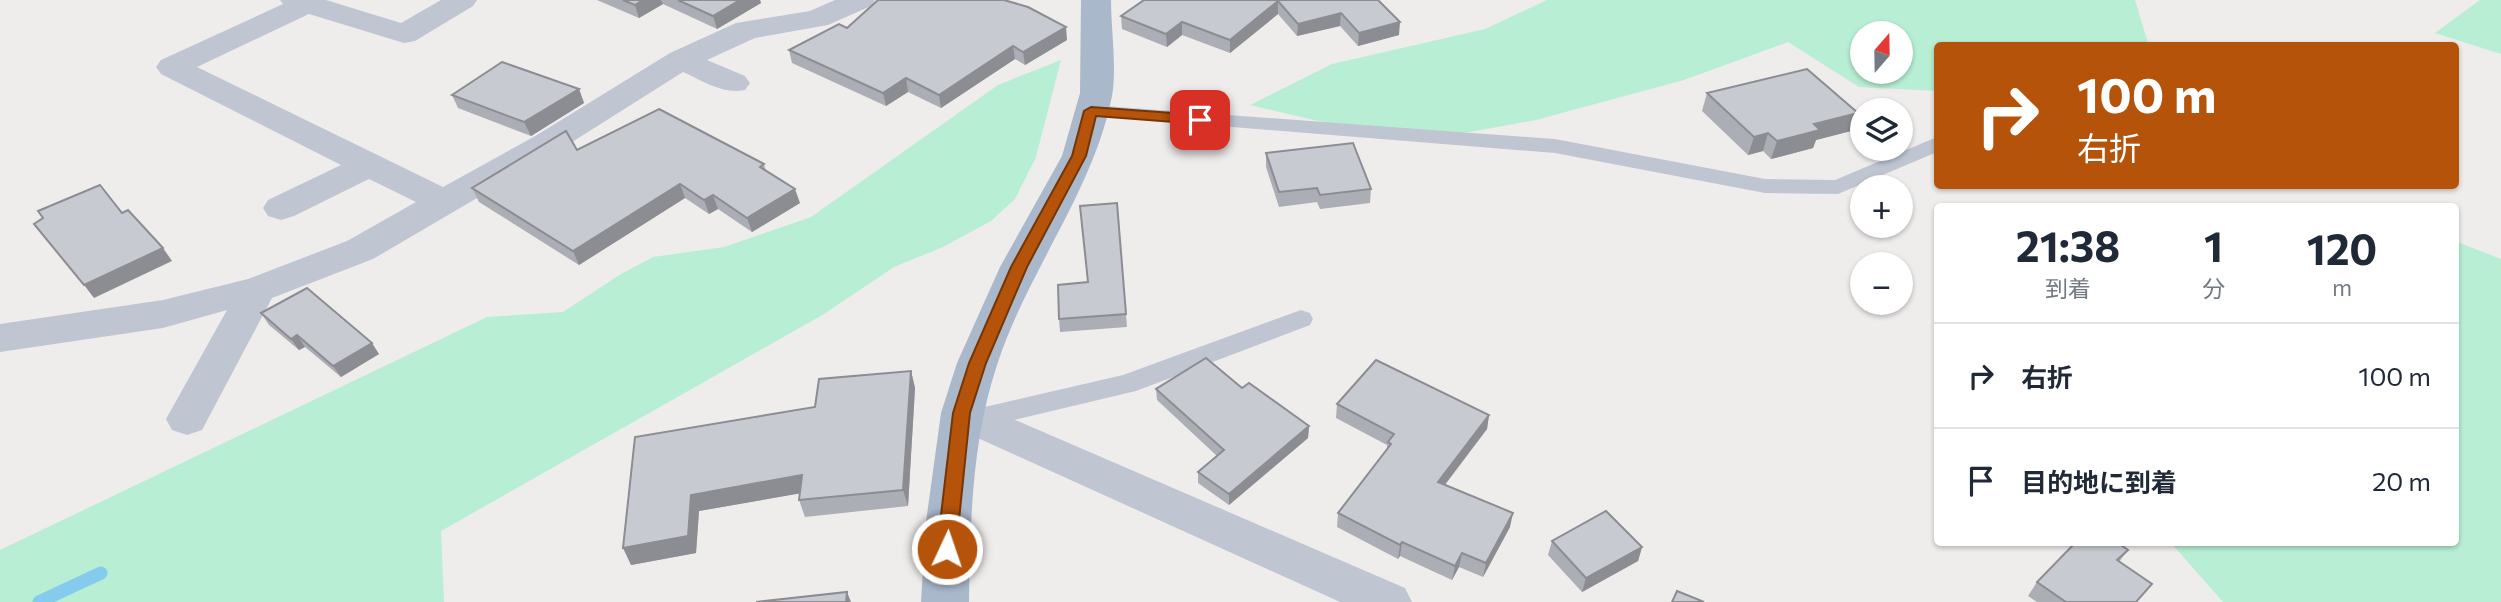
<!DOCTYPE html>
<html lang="ja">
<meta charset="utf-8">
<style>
body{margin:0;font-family:Commissioner,"Noto Sans JP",sans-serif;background:#f6f6f7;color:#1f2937;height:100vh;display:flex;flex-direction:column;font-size:26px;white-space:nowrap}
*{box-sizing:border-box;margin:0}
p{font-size:23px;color:#747a83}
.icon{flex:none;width:38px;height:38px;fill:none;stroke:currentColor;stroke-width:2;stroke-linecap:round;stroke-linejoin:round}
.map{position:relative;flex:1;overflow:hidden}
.side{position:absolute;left:1934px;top:203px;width:525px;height:343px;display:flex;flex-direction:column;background:#fff;border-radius:7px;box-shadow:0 2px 5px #0004}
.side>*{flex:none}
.top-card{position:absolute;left:1934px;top:42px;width:525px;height:147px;border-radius:7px;box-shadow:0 2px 5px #0004;background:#b45309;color:#fff;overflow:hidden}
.needle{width:46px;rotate:20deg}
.tools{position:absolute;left:1850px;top:21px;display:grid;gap:14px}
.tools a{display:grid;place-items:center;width:63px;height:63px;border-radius:50%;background:#fff;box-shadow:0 2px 5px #0004;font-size:35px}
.pin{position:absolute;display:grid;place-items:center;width:60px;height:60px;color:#fff;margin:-30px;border-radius:14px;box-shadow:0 4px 10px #0006}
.me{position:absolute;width:77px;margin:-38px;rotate:3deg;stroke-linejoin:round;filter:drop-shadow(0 0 5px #0008)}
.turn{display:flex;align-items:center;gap:24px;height:147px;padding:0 28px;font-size:32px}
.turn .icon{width:91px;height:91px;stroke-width:2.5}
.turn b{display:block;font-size:49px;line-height:60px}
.eta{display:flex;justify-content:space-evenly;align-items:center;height:119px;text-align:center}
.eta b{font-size:42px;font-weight:700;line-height:49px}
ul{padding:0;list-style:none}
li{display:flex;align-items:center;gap:21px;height:105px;padding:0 28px;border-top:2px solid #e0e1e3}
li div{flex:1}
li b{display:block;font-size:26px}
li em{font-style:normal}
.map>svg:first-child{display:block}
.green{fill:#b8efd4;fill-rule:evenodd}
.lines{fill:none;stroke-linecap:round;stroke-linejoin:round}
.stream{stroke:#84cbed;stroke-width:13}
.lane{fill:#bfc6d2;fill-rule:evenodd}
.street{fill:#bfc6d2;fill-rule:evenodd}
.primary{fill:#aab8cc;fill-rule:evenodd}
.wall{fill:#acaeb5}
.shaded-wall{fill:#8c8d93}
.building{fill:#c8cad2;stroke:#8c8d93;stroke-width:2}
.route{fill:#b45309;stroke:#753606;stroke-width:2}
</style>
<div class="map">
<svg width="2501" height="602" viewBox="0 0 2501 602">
<rect width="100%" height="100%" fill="#efecec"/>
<g class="green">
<path d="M1547,0H2135L2148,43L2138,46H1937V91L1859,87L1788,42L1684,80L1536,120L1470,132L1387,137L1250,105L1332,64L1485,29ZM1862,33H1900V72H1862Z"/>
<path d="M2480,0H2501V54L2435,33Z"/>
<path d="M1061,60L1036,157L1015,199L991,221L943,247L894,267L824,314L441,531L444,602H0V550L487,317L563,312L621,274L653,257L724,247L811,217L998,85Z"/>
<path d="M2455,241L2501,259V602H2223L2171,543L2455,542Z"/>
</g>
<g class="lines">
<path class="stream" d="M39,602L101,573"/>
<g class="lane">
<path d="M1091,105L1555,139L1765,179L1835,180L1937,137V152L1838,194L1765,193L1555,153L1084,115L1080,111L1084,107Z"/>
<path d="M1301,310L1310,313L1313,319L1310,325L1136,391L976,429L967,426L963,419L967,412L976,409L1123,375Z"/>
</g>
<g class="street">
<path d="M280,0H326L401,23L441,0H477L473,6L415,41L404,43L309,14L197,67L443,187L537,135L670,53L736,23L810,11L835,0H875L871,6L828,25L755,38L707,60L745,76L750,83L745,90C724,95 703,81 683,72L561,149L373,259L272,298L202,430L187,435L172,430L166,419L227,310L163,328L0,352V324L163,300L248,279L347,241L416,202L369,179L294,216L281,220L268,216L263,208L268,200L341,165L161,74L156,67L161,60L283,4Z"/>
<path d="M962,397L1405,588L1412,602H1340L947,424L941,413L947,402Z"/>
</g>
<path class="primary" d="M1081,0H1111C1111,29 1117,68 1112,96C1093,192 1027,272 997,365C972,440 970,523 969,602H921L926,522L941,413L957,363L1000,267L1062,156L1080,93Z"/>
</g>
<g class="wall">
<path d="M597,0H760L761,3L717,29L663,4L639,18Z"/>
<path d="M1144,0H1378L1399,35L1358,46L1340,26L1297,36L1278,14L1230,53L1182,35L1167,47L1122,29L1121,16Z"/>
<path d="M847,28L1067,40L1025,65L1015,59L941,108L908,92L886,106L792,63L789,50Z"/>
<path d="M579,89L584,103L531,136L458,108L452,95Z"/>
<path d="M1707,93L1851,131L1816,140L1813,148L1771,159L1763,151L1748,155L1702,111Z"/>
<path d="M1266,153L1371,189L1370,203L1320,209L1317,202L1279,207L1266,167Z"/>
<path d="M764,164L766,171L800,203L752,232L718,209L709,214L685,198L579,265L479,202L472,188Z"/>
<path d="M1117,203L1127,327L1060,332L1059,319L1088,282Z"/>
<path d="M261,313L379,354L341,377L305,347L299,350L269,325Z"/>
<path d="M911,371L915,388L908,506L805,517L799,500L800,493L699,511L696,553L631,565L815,407Z"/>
<path d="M1242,388L1309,426L1308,438L1229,505L1198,483V472L1217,456L1157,400L1156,389Z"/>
<path d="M1337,404L1489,415L1487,429L1445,485L1510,527L1483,577L1459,567L1452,580L1400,556L1398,559L1337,527L1338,513L1387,449V445L1336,418Z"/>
<path d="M1552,541L1642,547L1638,561L1582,592L1548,555Z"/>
<path d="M2128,550L2119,562L2137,602H2037L2028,596L2037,582Z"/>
</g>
<g class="shaded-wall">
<path d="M643,0H661L663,4L639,18L635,5Z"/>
<path d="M740,0H760L761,3L717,29L713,16Z"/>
<path d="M1278,1V14L1230,53V40Z"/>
<path d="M1341,13L1340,26L1297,36L1298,24Z"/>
<path d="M1182,22V35L1167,47L1166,34Z"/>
<path d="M1400,22L1399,35L1358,46L1359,33Z"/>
<path d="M1066,27L1067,40L1025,65L1023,52Z"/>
<path d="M1013,46L1015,59L941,108L939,95Z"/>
<path d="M906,78L908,92L886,106L883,93Z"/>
<path d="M579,89L584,103L531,136L524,122Z"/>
<path d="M1858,113L1851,131L1816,140L1813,148L1771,159L1777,141L1814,124Z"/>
<path d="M1768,133L1763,151L1748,155L1754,137Z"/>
<path d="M680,184L685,198L579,265L573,251Z"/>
<path d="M795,189L800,203L752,232L747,218Z"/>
<path d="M713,195L718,209L709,214L704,200Z"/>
<path d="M163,248L172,261L94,298L84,285Z"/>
<path d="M297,335L305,347L299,350L291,339Z"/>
<path d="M372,343L379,354L341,377L333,366Z"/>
<path d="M911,371L915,388L908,506L903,490Z"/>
<path d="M1489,415L1487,429L1436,496L1438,482Z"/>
<path d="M1309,426L1308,438L1229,505V494Z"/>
<path d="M802,475L808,492L699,511L696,553L631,565L623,548L691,495Z"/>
<path d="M1513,513L1510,527L1483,577L1486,563Z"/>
<path d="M1402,542L1400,556L1398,559L1400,545Z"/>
<path d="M1642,547L1638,561L1582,592L1586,578Z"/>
<path d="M1462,553L1459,567L1452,580L1455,566Z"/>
<path d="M847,592L851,602H846Z"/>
</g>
<g class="building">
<path d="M623,0H643L635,5Z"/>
<path d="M678,0H740L713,16Z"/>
<path d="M878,0H1004L1028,7L1066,27L1023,52L1013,46L939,95L906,78L883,93L789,50L839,24L847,28Z"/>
<path d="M1144,0H1378L1400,22L1359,33L1341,13L1298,24L1278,1L1230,40L1182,22L1166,34L1121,16Z"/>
<path d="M502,62L579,89L524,122L452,95Z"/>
<path d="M1807,69L1858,113L1814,124L1820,130L1777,141L1768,133L1754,137L1707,93Z"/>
<path d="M659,109L764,164L760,167L795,189L747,218L713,195L704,200L680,184L573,251L472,188L566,131L577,150Z"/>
<path d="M1353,143L1371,189L1320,195L1317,188L1279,192L1266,153Z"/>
<path d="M100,185L122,213L128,210L163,248L84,285L34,224L43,218L38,211Z"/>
<path d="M1117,203L1126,314L1059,319L1058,285L1088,282L1080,206Z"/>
<path d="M307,288L372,343L333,366L297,335L291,339L261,313Z"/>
<path d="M1206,358L1242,388L1249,383L1309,426L1229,494L1198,472L1224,450L1156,389Z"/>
<path d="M1376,360L1489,415L1438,482L1513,513L1486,563L1462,553L1455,566L1402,542L1400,545L1338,513L1391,444L1388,442L1394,434L1337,404Z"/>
<path d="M911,371L903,490L799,500L802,475L691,495L688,536L623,548L635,437L815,407L819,379Z"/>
<path d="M1606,511L1642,547L1586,578L1552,541Z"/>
<path d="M2076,542H2117L2128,550L2117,560L2152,584L2136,602H2066L2037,582Z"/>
<path d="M1677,591L1704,602H1672Z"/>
<path d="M847,592L846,602H756Z"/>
</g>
<path class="route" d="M1091,107L1200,115L1207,120L1200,124L1096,116L1086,156L1027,267L986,363L970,413L956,549L954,554L947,557L940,554L937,549L953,413L969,363L1011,267L1072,156L1084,111Z"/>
</svg>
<div class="tools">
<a><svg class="needle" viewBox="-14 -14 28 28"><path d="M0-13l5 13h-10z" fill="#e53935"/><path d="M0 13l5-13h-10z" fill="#747a83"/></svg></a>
<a><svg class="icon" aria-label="layers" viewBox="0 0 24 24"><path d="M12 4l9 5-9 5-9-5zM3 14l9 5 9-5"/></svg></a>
<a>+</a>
<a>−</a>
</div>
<div class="pin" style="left:1200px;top:120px;background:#d93025"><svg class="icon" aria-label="arrive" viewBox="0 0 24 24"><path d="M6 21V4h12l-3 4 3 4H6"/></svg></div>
<svg class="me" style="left:947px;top:549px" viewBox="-20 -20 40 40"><circle r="17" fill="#b45309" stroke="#fff" stroke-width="3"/><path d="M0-11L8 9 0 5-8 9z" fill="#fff"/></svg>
<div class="top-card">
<div class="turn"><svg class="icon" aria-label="right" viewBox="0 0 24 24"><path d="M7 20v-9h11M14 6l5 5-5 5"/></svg><div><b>100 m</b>右折</div></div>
</div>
<section class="side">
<div class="eta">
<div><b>21:38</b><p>到着</p></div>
<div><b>1</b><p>分</p></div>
<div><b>120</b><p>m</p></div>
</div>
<ul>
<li><svg class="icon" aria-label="right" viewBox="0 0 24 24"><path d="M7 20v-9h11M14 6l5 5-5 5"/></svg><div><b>右折</b></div><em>100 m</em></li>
<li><svg class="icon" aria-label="arrive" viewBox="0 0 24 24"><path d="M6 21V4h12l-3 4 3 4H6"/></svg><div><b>目的地に到着</b></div><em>20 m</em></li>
</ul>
</section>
</div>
